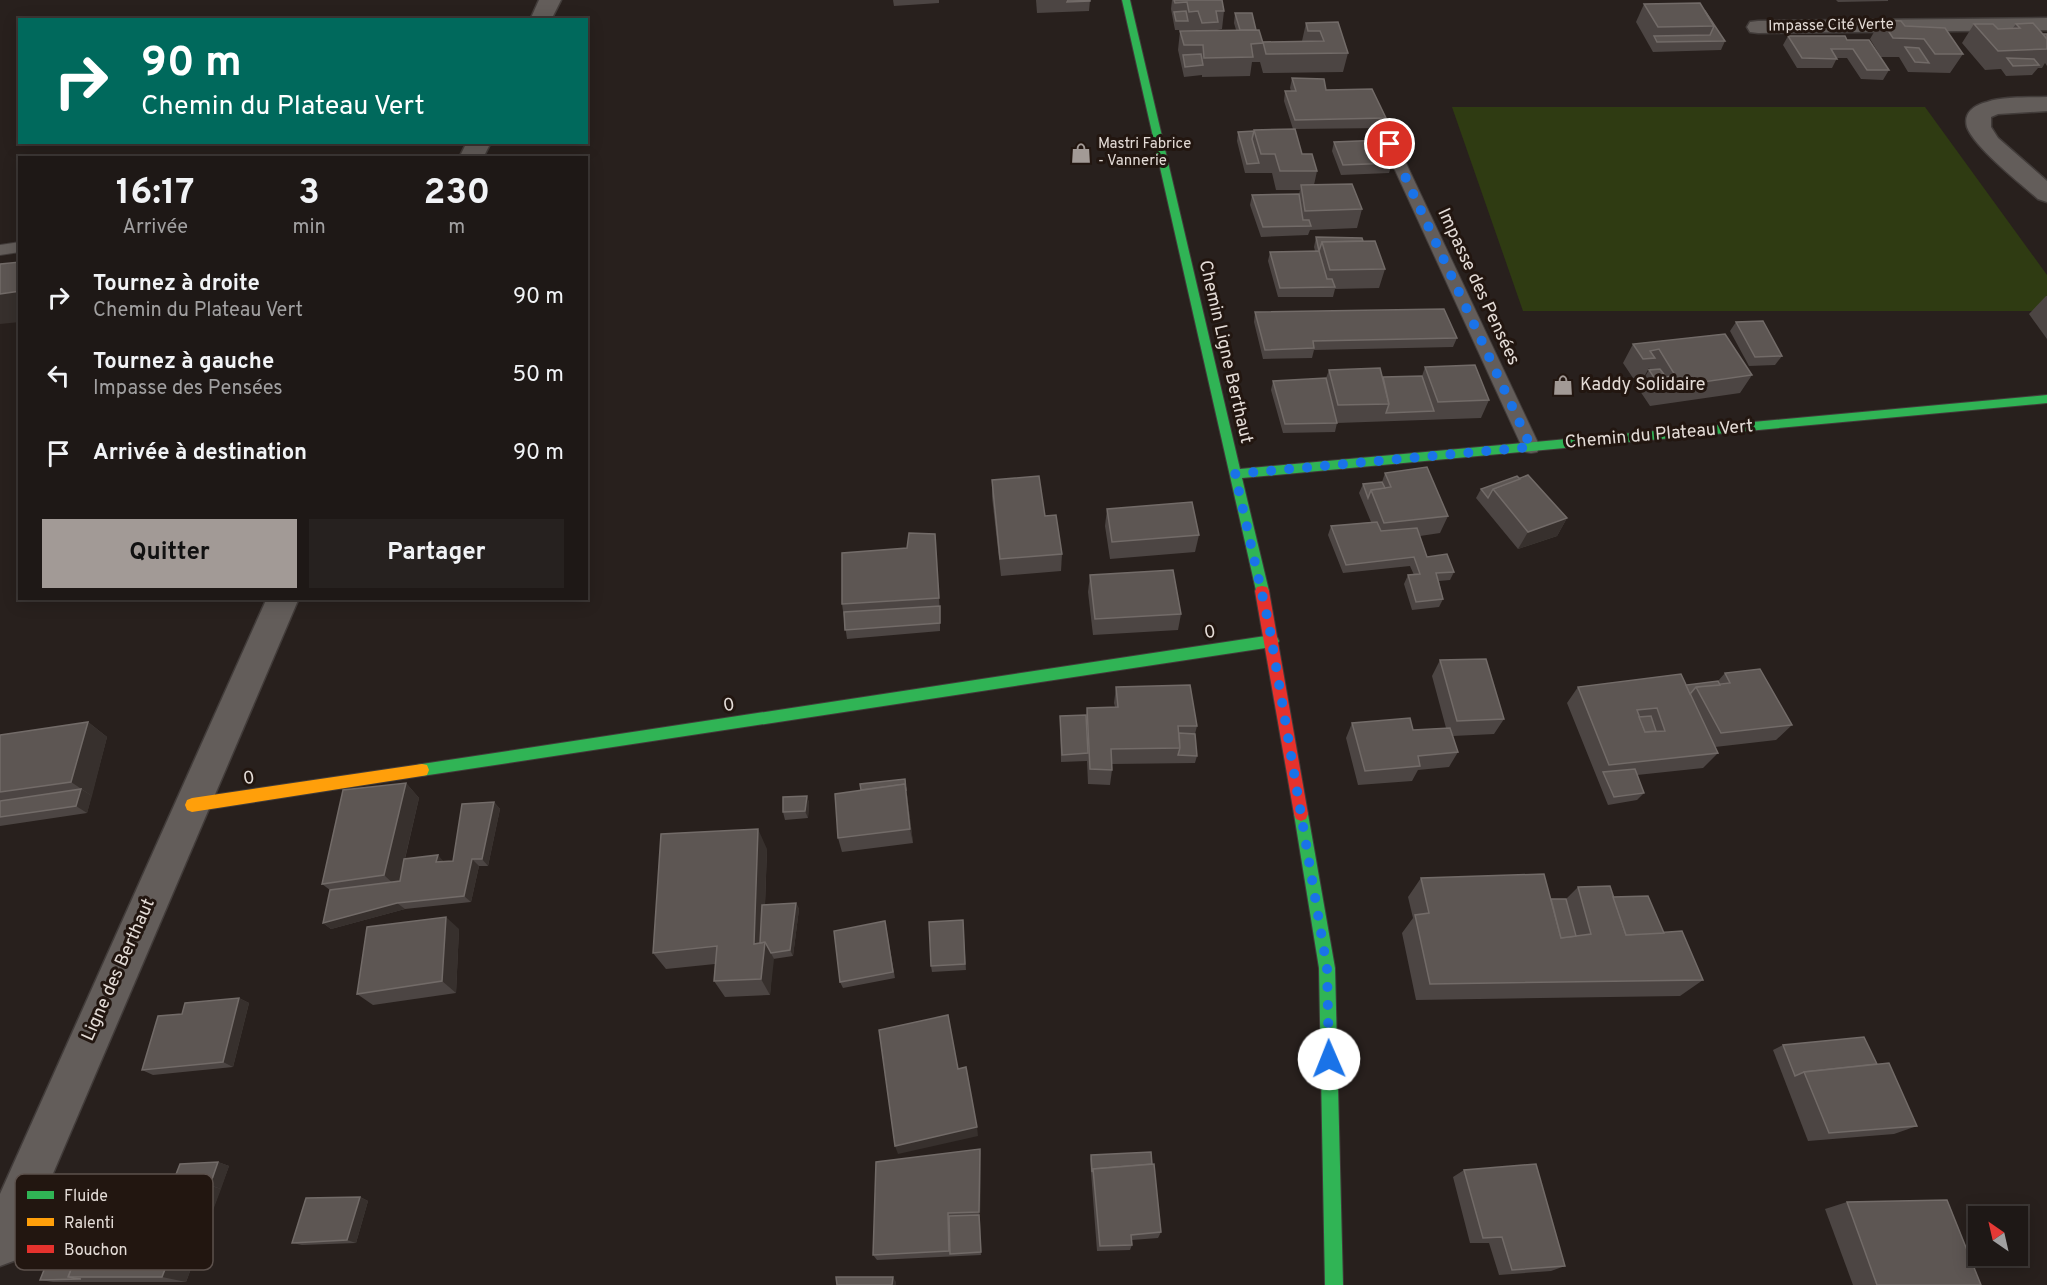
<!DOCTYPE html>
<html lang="fr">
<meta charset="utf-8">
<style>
body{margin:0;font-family:Overpass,sans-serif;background:#26211f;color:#f1f3f6;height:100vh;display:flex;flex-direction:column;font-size:22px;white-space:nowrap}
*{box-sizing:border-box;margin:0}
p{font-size:20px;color:#a1a0a1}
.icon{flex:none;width:33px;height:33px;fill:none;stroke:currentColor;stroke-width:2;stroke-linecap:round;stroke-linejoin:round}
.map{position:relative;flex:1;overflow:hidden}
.drawer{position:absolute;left:18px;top:156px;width:570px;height:444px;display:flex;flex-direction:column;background:#1e1816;border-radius:0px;box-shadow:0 3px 15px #0003,0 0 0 2px #3c3735}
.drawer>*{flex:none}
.guide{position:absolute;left:18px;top:18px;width:570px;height:126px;border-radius:0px;box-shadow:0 3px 15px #0003,0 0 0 2px #3c3735;background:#00695c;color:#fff;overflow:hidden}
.needle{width:39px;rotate:326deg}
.controls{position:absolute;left:1968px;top:1206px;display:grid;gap:12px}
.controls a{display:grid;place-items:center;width:60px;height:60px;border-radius:0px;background:#1e1816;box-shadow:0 3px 15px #0003,0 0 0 2px #3c3735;font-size:30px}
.pin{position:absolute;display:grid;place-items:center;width:51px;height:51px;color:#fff;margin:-26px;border:3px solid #fff;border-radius:50%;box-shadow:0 2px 6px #0007}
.me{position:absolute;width:66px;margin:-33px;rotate:359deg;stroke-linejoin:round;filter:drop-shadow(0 0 4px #0008)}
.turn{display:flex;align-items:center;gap:21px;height:126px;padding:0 24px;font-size:27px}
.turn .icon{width:78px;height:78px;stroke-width:2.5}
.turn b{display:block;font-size:42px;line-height:51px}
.eta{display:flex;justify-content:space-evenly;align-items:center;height:102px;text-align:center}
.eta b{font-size:36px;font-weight:700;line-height:42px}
.cta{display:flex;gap:12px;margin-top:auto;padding:12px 24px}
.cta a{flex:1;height:69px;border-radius:0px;background:#a29a96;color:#111;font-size:24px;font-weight:700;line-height:69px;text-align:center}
.cta a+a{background:#26211f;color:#f1f3f6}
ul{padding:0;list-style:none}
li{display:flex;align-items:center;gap:18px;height:78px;padding:0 24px}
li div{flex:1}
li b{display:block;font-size:22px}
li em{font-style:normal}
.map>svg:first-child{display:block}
.green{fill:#2f3b12}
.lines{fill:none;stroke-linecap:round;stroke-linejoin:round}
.lane-casing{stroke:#423c3a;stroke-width:2}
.street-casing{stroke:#423c3a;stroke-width:3}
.fast-casing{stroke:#423c3a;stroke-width:2}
.slow-casing{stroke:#423c3a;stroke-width:2}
.jam-casing{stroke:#423c3a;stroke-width:2}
.lane{fill:#635d5a;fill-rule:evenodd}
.street{fill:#635d5a;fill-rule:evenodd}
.fast{fill:#30b455;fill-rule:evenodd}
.slow{fill:#ff9f0a;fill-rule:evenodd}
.jam{fill:#e5322d;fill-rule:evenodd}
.wall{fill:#4c4543}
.shaded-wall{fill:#37302d}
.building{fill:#5d5653;stroke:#726b68;stroke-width:1.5;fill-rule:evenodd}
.route{stroke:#1a73e8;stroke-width:10;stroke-dasharray:0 18}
.labels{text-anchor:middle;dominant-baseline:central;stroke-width:6;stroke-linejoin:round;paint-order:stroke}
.far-street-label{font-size:15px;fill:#e4dcd7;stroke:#221610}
.far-poi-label{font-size:15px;fill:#e4dcd7;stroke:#221610;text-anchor:start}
.street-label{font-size:18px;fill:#e4dcd7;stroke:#221610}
.poi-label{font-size:18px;fill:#e4dcd7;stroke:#221610;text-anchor:start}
.key{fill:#221610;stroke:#5c514c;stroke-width:1.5}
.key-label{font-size:16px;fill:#e4dcd7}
</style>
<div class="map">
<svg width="2047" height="1285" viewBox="0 0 2047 1285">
<rect width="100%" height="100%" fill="#28201d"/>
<path class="green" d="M1452,107H1925L2047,275V311H1523Z"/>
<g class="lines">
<g class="lane-casing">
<g id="lane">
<path d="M1390,140L1397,144L1540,447L1537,452L1531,453L1525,452L1522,447L1383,144Z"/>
<path d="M20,242V252L0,255V245Z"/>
</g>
</g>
<g class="street-casing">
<g id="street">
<path d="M539,0H561L551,20H530Z"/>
<path d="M2047,18V30L1758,33L1750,32L1747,27L1750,22L1758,21Z"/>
<path d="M2047,97V111L1998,114L1991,117V127L1998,138L2047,181V202L2038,199C2021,184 1974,147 1967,127C1963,112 1975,105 1987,102C2005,96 2028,98 2047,97Z"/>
<path d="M467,142H491L483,158H459Z"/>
<path d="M267,598H299L16,1260L0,1266V1194Z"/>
</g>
</g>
<g class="fast-casing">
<g id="fast">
<path d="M1122,0H1130L1240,469L2047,395V403L1242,478L1269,591L1267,595H1257Z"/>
<path d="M1272,635L1277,637L1279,641L1277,645L1272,647L422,776L417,775L415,770L417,765L422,764Z"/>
<path d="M1301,807L1306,809L1308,814L1335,968L1343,1285H1325L1319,968L1294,814L1296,809Z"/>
</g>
</g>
<g class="slow-casing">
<path id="slow" d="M422,764L427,765L429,770L427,775L422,776L192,812L187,810L185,805L187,800L192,798Z"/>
</g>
<g class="jam-casing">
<path id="jam" d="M1262,586L1267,587L1269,591L1308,814L1306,819L1301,821L1296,819L1294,814L1255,591L1257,587Z"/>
</g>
<use href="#lane" class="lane"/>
<use href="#street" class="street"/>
<use href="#fast" class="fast"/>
<use href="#slow" class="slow"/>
<use href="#jam" class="jam"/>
</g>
<g class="wall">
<path d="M893,0H939V3L894,6Z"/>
<path d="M1036,0H1090L1089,11L1037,13Z"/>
<path d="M1172,0H1222L1224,11L1222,29L1217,30H1236L1234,23L1235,13L1256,30L1262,42L1302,41L1306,23L1338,22L1348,53L1343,72L1263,73L1260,62H1252L1250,76L1202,77V75L1184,77L1178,50L1180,31H1196V30H1175L1171,9Z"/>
<path d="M1836,0H1888V1L1838,2Z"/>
<path d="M1644,4L1705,11L1725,41L1721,50L1653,52L1636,22Z"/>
<path d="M1881,20L1905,26L1963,54L1950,73L1908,72L1899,57H1881L1870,39Z"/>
<path d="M1974,24L1998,29H2012L2016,24L2043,34H2047V66L2045,63L2042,68H2038L2032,75L2006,76L2001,69L1985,70L1962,43Z"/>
<path d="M1788,36L1847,40L1889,70L1883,80L1861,79L1847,58H1837L1832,68H1797L1783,45Z"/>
<path d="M1292,78L1326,90L1386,118L1383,128L1293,129L1284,101L1285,91H1291L1290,88Z"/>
<path d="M1254,131L1302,154L1317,171L1314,185L1362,209L1357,228L1310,230L1308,235L1261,237L1250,205L1252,195L1299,194L1300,190H1276L1272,173H1245L1237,141L1238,132Z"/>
<path d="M1334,142L1392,163L1389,173L1341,175L1332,151Z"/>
<path d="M1316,237L1363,241L1385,269L1379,288L1335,289L1333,297H1278L1268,261L1270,252L1315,251L1314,247Z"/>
<path d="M2046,296H2047V339L2029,314Z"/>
<path d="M1255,312L1457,338L1453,347L1314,350L1312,358L1263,359L1254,322Z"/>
<path d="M1736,322L1782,356L1775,365L1749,366L1730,331Z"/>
<path d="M1725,334L1752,375L1740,393L1650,406L1638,388L1649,370H1650L1649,368L1644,377L1633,378L1623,363L1633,344Z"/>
<path d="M1425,367L1489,400L1481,418L1337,423L1335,432L1283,433L1271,390L1273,381L1326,378L1329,370L1383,377L1422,376Z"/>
<path d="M1385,473L1448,516L1440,533L1420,536L1427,557L1454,572L1450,580L1439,581L1443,599L1439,607L1412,610L1404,584L1408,575H1414L1410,566L1343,573L1328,535L1331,526L1371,522L1359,493L1363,484L1382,482Z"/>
<path d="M1520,479L1567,518L1557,536L1518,549L1476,498L1481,489Z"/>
<path d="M992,480L1045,516L1062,554L1061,571L1001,576L992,497Z"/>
<path d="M1107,509L1199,535L1195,552L1110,559L1105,526Z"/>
<path d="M935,534L940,614V631L847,639L842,604L907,548Z"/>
<path d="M1090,575L1181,614L1178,630L1093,635L1088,592Z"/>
<path d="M1440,660L1504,719L1494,734L1453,736L1458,752L1449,767L1418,770L1412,781L1358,785L1346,738L1352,723L1413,730L1446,728L1432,676Z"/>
<path d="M1725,673L1792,725L1776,740L1715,747L1718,753L1703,768L1637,775L1644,793L1637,800L1608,805L1567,703L1578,687L1686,685L1718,681Z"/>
<path d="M1116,687L1197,726L1195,734L1197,756L1195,763L1112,764V770L1110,785L1088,784L1087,761L1061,762L1060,716L1086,715L1087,708L1115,707L1114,703Z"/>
<path d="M88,722L107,737L87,813L0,826V735Z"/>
<path d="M406,783L419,798L405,859L444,862L453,861L494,802L500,809L488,866H479L471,902L405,909L331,929L323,923L330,890L322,884Z"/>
<path d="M906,786L913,843L842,852L838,838Z"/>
<path d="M807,796L809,803L808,818L785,820L783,812Z"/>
<path d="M767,849L765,905L796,903L799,909L793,956L773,959L770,995L725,997L714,981L715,964L666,969L653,953Z"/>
<path d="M1421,878L1551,899H1566L1578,887L1613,897L1664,933L1703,980L1680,996L1416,1000L1402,933L1413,918L1408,897Z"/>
<path d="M963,920L966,970L932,972L931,966Z"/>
<path d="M885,921L895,978L843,988L840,982Z"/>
<path d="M459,929L456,993L373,1005L357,994Z"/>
<path d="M239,998L249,1003L233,1067L153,1075L142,1070L182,1014Z"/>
<path d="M1783,1045L1877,1064L1917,1126L1894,1134L1808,1141L1773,1050Z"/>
<path d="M980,1149L981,1157L980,1218L981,1255L877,1260L873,1255Z"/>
<path d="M1091,1155L1161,1232L1158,1238L1132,1240V1245L1130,1250L1097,1251L1090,1159Z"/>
<path d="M218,1162L229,1166L186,1282H53L40,1280L92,1215L173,1182Z"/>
<path d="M1464,1170L1565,1266L1551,1271L1499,1275L1489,1243H1470L1453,1177Z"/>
<path d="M360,1197L368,1201L356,1243L302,1245L292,1243Z"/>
<path d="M1847,1202L1981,1285H1853L1825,1209Z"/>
</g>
<g class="shaded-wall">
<path d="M20,291V322L0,324V294Z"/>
<path d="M1567,518L1557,536L1518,549L1528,532Z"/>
<path d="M88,722L107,737L92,796L71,782Z"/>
<path d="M905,779L906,786L913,843L910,829Z"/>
<path d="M406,783L419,798L398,888L384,875Z"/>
<path d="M81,789L92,796L87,813L76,806Z"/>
<path d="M807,796L809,803L808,818L805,811Z"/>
<path d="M494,802L500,809L488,866L482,859Z"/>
<path d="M758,829L767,849L763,955L754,944Z"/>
<path d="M438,855L444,862H436Z"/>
<path d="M472,859L479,866L471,902L464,896Z"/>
<path d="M397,903L405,909L331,929L323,923Z"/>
<path d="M796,903L799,909L793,956L790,950Z"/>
<path d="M446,917L459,929L456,993L442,981Z"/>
<path d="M765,942L774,959L770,995L761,979Z"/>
<path d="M239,998L249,1003L233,1067L223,1062Z"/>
<path d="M977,1127L978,1136L898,1154L895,1146Z"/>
<path d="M980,1149L981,1157L980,1218L981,1255L979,1212Z"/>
<path d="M218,1162L229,1166L221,1189L210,1185Z"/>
<path d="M199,1182L221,1189L186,1282L162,1277Z"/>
<path d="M360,1197L368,1201L356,1243L347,1240Z"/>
<path d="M893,1277L896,1282V1285H892Z"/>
</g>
<g class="building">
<path d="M1068,0H1090V1L1067,2Z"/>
<path d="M1174,0H1222L1224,11H1216L1218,22L1202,23L1198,11L1189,12L1187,2L1175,3Z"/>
<path d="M1700,3L1714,26L1658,27L1644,4Z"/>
<path d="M1186,11L1188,21H1176L1174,12Z"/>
<path d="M1705,11L1725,41L1657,42L1654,36L1710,35L1714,26Z"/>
<path d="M1235,13H1252L1256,30H1240Z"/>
<path d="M1881,20L1901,21L1905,26L1945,28L1963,54H1935L1924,39L1893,38Z"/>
<path d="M1338,22L1348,53L1266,54L1263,42L1324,41L1320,31H1308L1306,23Z"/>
<path d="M2033,23L2047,39V49L1998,51L1974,24H1993L1998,29L2020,28L2016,24Z"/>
<path d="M1259,30L1263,43L1251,44L1253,57L1204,58L1203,45H1184L1180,31Z"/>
<path d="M2043,34H2047V39Z"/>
<path d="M1788,36H1845L1847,40H1869L1889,70H1867L1853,49H1831L1837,59L1802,58Z"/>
<path d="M1905,47L1919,48L1929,63L1915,62Z"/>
<path d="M1201,54L1203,65L1185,67L1183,55Z"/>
<path d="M2007,58L2034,59L2039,65L2013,66Z"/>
<path d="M1292,78L1324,79L1326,90L1372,89L1386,118L1295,120L1285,91H1296Z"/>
<path d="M1295,129L1302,154H1312L1317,171H1280L1275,154H1261L1254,130Z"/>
<path d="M1254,131L1252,139L1259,163L1247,164L1238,132Z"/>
<path d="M1383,140L1392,163L1343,165L1334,142Z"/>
<path d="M1352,184L1362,209L1305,211L1301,185Z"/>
<path d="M1299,194L1303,220H1309L1311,226L1263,227L1252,195Z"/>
<path d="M1316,237L1362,238L1363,241L1322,242L1319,251Z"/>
<path d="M1375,241L1385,269L1330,270L1322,242Z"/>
<path d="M1319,251L1327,279H1332L1335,287L1280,288L1270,252Z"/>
<path d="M20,262V291L0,294V264Z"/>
<path d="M1444,309L1457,338L1313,341L1314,348L1265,350L1255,312Z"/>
<path d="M1763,321L1782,356L1755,357L1736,322Z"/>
<path d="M1725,334L1752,375L1661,388L1649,370L1660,369L1666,377L1675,375L1659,349L1650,351L1655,358L1643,359L1633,344Z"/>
<path d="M1475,365L1489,400L1438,402L1425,367Z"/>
<path d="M1380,368L1389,404L1338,405L1329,370Z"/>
<path d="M1422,376L1434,411L1386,413L1389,404L1383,377Z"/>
<path d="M1326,378L1337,423L1285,424L1273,381Z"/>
<path d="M1427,467L1448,516L1384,523L1371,490L1391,487L1385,473Z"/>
<path d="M1528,475L1567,518L1528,532L1493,489Z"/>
<path d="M1039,476L1045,516L1056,515L1062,554L1000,559L992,480Z"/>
<path d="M1517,476L1520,479L1493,489L1488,498L1481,489Z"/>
<path d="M1382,482L1385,488L1371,490L1368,498L1363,484Z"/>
<path d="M1192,502L1199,535L1112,542L1107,509Z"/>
<path d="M1377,522L1381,531L1417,528L1427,557L1447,554L1454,572L1436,573L1443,599L1416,602L1408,575L1420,574L1414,557L1346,565L1331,526Z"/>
<path d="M909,533L935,534L939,598L842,604V553L907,548Z"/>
<path d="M1173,570L1181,614L1095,619L1090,575Z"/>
<path d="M940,606V623L845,630L844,612Z"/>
<path d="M1486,659L1504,719L1457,721L1440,660Z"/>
<path d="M1760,669L1792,725L1721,733L1696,687L1730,683L1725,673Z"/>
<path d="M1681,674L1718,753L1609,765L1578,687ZM1657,708L1665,731L1645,732L1637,710Z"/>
<path d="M1718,681L1720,685L1696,687L1690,694L1686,685Z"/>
<path d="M1190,685L1197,726H1178L1180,748L1111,749L1112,770L1090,769L1087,708L1118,707L1116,687Z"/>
<path d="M1086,715L1088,753L1062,755L1060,716Z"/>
<path d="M1651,716L1656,731L1645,732L1639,717Z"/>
<path d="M1410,718L1413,730L1450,728L1458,752L1418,756L1420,766L1365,771L1352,723Z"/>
<path d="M88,722L71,782L0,792V735Z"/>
<path d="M1179,733L1195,734L1197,756L1178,755L1180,748Z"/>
<path d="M1635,769L1644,793L1614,797L1603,772Z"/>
<path d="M905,779L906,791L905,784L861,790L860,784Z"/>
<path d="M406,783L384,875L322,884L343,790Z"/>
<path d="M905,784L910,829L838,838L835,794Z"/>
<path d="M81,789L76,806L0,817V801Z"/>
<path d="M807,796L805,811L783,812V797Z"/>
<path d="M494,802L482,859H472L464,896L397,903L323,923L330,890L400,881L404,859L438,855L436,862L453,861L462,804Z"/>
<path d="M758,829L754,944L765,942L761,979L714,981L717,946L653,953L661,834Z"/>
<path d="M1544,874L1561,938L1591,934L1578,887L1610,886L1626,935L1682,931L1703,980L1430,984L1415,915L1429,913L1421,878Z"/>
<path d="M1648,896L1664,933L1626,935L1613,897Z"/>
<path d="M1551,899H1566L1576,936L1561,938Z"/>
<path d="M796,903L790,950L771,953L765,942L760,943L762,905Z"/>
<path d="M446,917L442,981L357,994L367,927Z"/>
<path d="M963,920L965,964L931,966L929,922Z"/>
<path d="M885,921L893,972L840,982L834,931Z"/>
<path d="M239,998L223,1062L142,1070L158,1016L182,1014L185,1003Z"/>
<path d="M948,1015L958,1069L966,1067L977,1127L895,1146L879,1030Z"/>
<path d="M1864,1037L1877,1064L1804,1072L1795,1076L1783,1045Z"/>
<path d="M1889,1063L1917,1126L1829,1133L1804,1072Z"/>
<path d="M980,1149L979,1212L948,1213L949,1251L873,1255L876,1162Z"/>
<path d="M1151,1152L1152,1164L1093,1169L1092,1172L1091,1155Z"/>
<path d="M218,1162L210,1185L199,1182H173L180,1164Z"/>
<path d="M1154,1164L1161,1232L1131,1235L1132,1245L1100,1246L1093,1169Z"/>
<path d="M1536,1164L1565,1266L1512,1270L1502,1237L1483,1238L1464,1170Z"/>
<path d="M199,1182L162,1277H68L104,1184Z"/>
<path d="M360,1197L347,1240L292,1243L306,1198Z"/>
<path d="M1947,1200L1981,1285H1877L1847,1202Z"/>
<path d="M66,1215H92L68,1277L81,1279L40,1280Z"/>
<path d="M979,1215L981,1252L950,1254L949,1216Z"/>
<path d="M836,1277H893L892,1285H837Z"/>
</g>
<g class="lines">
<path class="route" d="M1329,1059L1327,968L1269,625L1235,474L1531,447L1390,144"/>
</g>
<defs>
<g id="shop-bare" transform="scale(1.62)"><path d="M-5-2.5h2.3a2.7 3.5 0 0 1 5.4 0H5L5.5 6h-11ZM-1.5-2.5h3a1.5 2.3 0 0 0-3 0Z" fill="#a29a96" stroke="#221610" stroke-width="2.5" paint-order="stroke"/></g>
</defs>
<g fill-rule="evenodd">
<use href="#shop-bare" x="1081" y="153"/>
<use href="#shop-bare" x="1563" y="385"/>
</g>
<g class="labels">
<g class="far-street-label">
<text transform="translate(1831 26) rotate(-1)">Impasse Cité Verte</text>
</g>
<g class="far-poi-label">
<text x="1098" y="144">Mastri Fabrice<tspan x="1098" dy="17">- Vannerie</tspan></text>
</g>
<g class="street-label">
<text transform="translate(1478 287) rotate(65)">Impasse des Pensées</text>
<text transform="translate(1225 352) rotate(77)">Chemin Ligne Berthaut</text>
<text transform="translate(1659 435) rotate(-5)">Chemin du Plateau Vert</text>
<text transform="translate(1210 633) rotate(-9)">0</text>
<text transform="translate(729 706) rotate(-9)">0</text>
<text transform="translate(249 779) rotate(-9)">0</text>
<text transform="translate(119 970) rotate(-66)">Ligne des Berthaut</text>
</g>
<g class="poi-label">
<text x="1580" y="385">Kaddy Solidaire</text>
</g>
</g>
<rect x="15" y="1174" width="198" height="96" rx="9" class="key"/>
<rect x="27" y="1191" width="27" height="8" fill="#30b455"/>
<rect x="27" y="1218" width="27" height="8" fill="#ff9f0a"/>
<rect x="27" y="1245" width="27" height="8" fill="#e5322d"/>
<g class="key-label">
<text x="64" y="1201">Fluide</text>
<text x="64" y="1228">Ralenti</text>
<text x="64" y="1255">Bouchon</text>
</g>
</svg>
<div class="controls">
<a><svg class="needle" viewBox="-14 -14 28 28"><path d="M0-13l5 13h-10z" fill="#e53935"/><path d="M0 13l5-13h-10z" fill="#a1a0a1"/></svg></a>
</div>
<div class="pin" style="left:1390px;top:144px;background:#d93025"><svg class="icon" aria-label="arrive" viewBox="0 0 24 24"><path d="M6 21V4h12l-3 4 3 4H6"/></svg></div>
<svg class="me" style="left:1329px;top:1059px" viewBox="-20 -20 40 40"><circle r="19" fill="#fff"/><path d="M0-13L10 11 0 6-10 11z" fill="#1a73e8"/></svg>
<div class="guide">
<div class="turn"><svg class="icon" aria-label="right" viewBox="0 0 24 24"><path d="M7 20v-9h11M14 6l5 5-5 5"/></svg><div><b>90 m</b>Chemin du Plateau Vert</div></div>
</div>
<section class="drawer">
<div class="eta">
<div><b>16:17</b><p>Arrivée</p></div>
<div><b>3</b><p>min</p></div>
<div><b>230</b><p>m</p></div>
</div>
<ul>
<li><svg class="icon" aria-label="right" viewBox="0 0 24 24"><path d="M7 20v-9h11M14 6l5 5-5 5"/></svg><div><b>Tournez à droite</b><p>Chemin du Plateau Vert</p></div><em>90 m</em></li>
<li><svg class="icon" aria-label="left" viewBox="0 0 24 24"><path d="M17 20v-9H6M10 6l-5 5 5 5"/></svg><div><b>Tournez à gauche</b><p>Impasse des Pensées</p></div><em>50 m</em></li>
<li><svg class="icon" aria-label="arrive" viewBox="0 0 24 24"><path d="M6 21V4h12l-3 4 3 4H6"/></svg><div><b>Arrivée à destination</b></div><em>90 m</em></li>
</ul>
<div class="cta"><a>Quitter</a><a>Partager</a></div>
</section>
</div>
